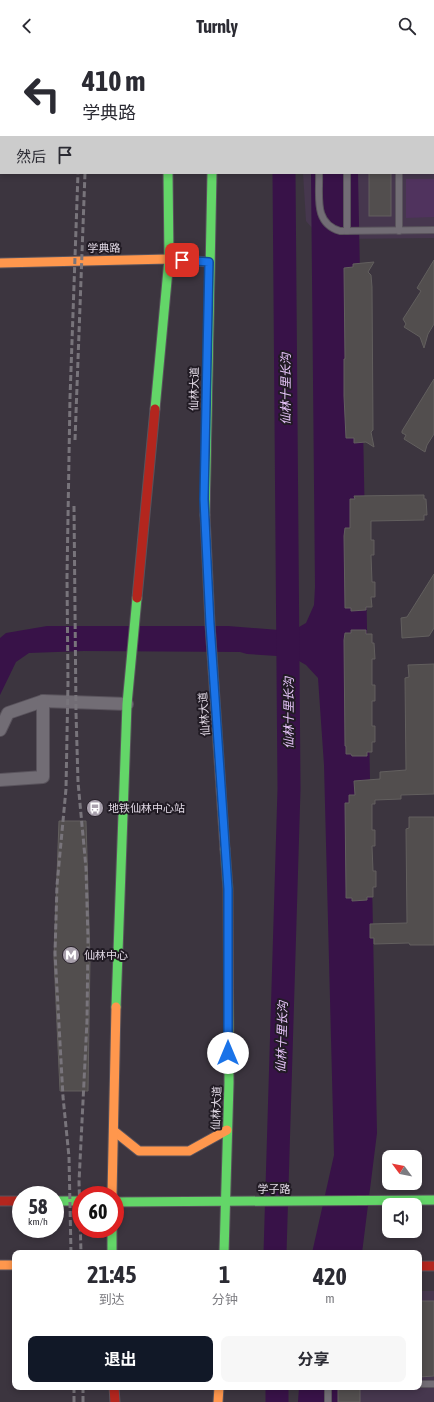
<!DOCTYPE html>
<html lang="zh">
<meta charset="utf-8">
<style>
body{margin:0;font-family:"Asap Condensed","Noto Sans SC",sans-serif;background:#f7f7f7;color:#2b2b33;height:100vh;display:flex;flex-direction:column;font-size:15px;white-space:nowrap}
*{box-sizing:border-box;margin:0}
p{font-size:13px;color:#7c7c81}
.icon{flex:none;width:22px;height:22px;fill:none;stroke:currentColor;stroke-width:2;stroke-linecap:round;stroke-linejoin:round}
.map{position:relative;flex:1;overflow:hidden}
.details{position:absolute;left:12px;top:1198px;width:410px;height:140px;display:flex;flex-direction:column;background:#fff;border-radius:8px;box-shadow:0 2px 6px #0003}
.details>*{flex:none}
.guide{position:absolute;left:0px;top:0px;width:434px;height:122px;box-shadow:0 2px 6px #0003;background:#fff;color:#2b2b33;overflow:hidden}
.needle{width:26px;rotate:302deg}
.fabs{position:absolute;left:382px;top:1098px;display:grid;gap:8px}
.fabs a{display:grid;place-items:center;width:40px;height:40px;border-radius:8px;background:#fff;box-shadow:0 2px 6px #0003;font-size:20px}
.speed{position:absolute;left:12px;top:1134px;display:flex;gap:8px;font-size:20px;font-weight:700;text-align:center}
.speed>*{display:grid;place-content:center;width:52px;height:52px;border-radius:50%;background:#fff;box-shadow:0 2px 6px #0003;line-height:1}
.speed small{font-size:10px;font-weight:400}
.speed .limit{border:6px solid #d22;background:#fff;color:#111}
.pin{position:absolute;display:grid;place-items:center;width:34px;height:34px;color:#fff;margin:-17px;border-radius:8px;box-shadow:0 2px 6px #0006}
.me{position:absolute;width:44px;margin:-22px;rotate:0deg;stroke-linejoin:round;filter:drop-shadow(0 0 3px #0008)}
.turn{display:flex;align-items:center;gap:14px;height:84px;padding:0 16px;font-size:18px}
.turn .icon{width:52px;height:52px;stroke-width:2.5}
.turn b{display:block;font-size:28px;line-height:34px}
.then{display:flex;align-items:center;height:38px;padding:0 16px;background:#0003;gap:8px;font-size:15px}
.eta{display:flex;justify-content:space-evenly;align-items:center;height:68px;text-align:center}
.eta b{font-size:24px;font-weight:700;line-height:28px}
.primary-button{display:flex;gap:8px;margin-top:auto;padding:8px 16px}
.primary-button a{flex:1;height:46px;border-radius:8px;background:#111827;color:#fff;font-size:16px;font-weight:700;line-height:46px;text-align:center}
.primary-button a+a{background:#f7f7f7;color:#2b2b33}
header{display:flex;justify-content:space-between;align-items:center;height:52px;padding:0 16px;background:#fff;font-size:18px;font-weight:700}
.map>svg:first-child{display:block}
.built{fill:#46374e}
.green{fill:#50335e}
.water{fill:#381248}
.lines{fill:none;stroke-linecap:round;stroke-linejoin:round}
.river{stroke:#381248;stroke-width:23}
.building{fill:#524e4e;stroke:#625f5e}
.lane-casing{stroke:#59535c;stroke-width:8}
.street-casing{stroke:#59535c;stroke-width:14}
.fast-casing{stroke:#59535c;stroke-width:11}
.slow-casing{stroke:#59535c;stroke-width:11}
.jam-casing{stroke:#59535c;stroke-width:11}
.lane{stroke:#726d75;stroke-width:6}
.street{stroke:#726d75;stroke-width:12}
.fast{stroke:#63d668;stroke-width:9}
.slow{stroke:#ff974d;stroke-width:9}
.jam{stroke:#b3261e;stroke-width:9}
.rail{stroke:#78747b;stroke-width:3;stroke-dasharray:6 3;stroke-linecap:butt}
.route-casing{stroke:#114b97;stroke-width:10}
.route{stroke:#1a73e8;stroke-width:7}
.labels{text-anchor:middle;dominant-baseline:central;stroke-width:4;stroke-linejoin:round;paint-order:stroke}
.street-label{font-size:11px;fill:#e2dae6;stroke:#211b24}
.poi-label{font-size:11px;fill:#e2dae6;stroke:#211b24;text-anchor:start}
.water-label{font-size:12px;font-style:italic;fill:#e7c5fa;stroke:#211b24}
</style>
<header><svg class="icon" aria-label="back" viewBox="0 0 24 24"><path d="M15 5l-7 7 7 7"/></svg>Turnly<svg class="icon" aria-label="search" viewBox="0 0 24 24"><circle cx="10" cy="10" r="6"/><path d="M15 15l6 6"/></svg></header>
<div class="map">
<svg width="434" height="1350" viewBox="0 0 434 1350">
<rect width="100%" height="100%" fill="#3c353f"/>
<g class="built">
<path d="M301,0H434V186L334,187L318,183L306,169L303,121H433V1Z"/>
<path d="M419,1239H434V1350H310V1335H419Z"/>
</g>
<path class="green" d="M406,127H434V165L406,166Z"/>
<g class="water">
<path d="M311,121H358L377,1081L362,1201H312L334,1103L324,713L318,626L306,613L292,605L247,602L240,600L84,599L29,601L16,610L0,643V586L6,581L47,574H228L292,579L306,571L314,553L315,535Z"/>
<path d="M299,1335H345L343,1350H298Z"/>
</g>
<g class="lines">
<g class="river">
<path d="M283,0V1"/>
<path d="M275,1201L289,737L284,121"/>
<path d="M277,1335V1350"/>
</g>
</g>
<g class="building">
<rect x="369" y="121" width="22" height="43"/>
<path d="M434,208V272L428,282L424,296L420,285L404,275L406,272L403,267L421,239L417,236Z"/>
<path d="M374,210L368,220L371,223L372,235L373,378L371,380L374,395L366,390L354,391V386H346L344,344V307H345L344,216L353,215V212Z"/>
<path d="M434,327V382L427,393L425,400L404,387L406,383L402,381V379Z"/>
<path d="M424,443V447H426L427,463H424V468L371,469V488H374V503H371L372,530H375V545H371L372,555H366V558L351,559V556H345L344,484L345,476H350V447H355L354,444Z"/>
<path d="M434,522V576L429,584L402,586L401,566L407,565Z"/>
<path d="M351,578H366V582H372V591H374L375,607H372V633H375V649H372V674H375V690H372V700H367V704H352L351,702H346V694H345L344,588L345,581H351Z"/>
<path d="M434,612V742L401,743V747L375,748V752H372V778H375V794H372L373,819H376V835H373V845H367V848L352,849V846H346V839L345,751H349V743H355L354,729L380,727V720L406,718L405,626L409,625L408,613Z"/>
<path d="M409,765H434V893H410L409,891L374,892V886H370V872L407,871L406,777L409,776Z"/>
<path d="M59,769H86L90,907L88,1039H60L54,906Z"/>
<path d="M419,1249H434V1324L419,1325Z"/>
<rect x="338" y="1335" width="22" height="15"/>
</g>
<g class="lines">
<g class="lane-casing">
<g id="lane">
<path d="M319,0V1"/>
<path d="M345,0V1"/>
<path d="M399,0V1"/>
<path d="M433,117H434"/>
<path d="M319,121C320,144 313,171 340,179L434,178"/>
<path d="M347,121V179"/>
<path d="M399,121V179"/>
<path d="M419,1332H434"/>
<path d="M328,1350V1335"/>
</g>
</g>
<g class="street-casing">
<g id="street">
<path d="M0,678L8,661L43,649L127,652"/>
<path d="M0,728L43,725V649"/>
</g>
</g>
<g class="fast-casing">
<g id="fast">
<path d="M155,357L169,207L168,121"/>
<path d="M205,463L212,121"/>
<path d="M116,955L127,652L137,546"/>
<path d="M55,1149H81"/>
<path d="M115,1150L434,1148"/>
<path d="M112,1177V1201"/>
<path d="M224,1201L229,1031L228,837L225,797"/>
</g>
</g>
<g class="slow-casing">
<g id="slow">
<path d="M166,0V1"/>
<path d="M212,0V1"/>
<path d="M0,211L169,207L209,210"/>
<path d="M205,463L210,572L225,797"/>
<path d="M114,1079L139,1099H189L227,1078"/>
<path d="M112,1143L116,955"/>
<path d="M0,1213H15"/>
<path d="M218,1350L219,1335"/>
</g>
</g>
<g class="jam-casing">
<g id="jam">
<path d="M137,546L155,357"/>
<path d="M0,1149H21"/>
<path d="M419,1214H434"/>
<path d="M114,1335L115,1350"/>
</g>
</g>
<use href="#lane" class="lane"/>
<use href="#street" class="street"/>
<use href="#fast" class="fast"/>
<use href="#slow" class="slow"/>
<use href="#jam" class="jam"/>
<g class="rail">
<path d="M86,0V1"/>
<path d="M78,1V0"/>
<path d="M75,388L85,121"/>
<path d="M74,454L76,660L78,730L86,816L88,887L87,969L79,1130L81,1201"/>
<path d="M71,1201L69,1105L63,1045L55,901L57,833L66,737L68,631L67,525L70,346L78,121"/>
<path d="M74,1335V1350"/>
<path d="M83,1335V1350"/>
</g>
</g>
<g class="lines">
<g class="route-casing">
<path id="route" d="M182,208L209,210L204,447L210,572L228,837V1001"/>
</g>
<use href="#route" class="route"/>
</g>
<defs>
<g id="bus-disc" transform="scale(0.9)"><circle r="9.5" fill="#a8a0ac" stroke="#211b24"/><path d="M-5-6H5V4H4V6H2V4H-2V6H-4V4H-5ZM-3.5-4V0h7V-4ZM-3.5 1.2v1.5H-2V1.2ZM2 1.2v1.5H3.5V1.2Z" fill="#fff"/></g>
<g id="metro-disc" transform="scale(0.9)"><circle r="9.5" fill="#a8a0ac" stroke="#211b24"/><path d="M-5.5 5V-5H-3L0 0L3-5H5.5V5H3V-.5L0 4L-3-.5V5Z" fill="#fff"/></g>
</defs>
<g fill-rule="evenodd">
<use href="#bus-disc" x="95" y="756"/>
<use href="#metro-disc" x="71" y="903"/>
</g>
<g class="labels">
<g class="street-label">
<text transform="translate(104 196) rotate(-1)">学典路</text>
<text transform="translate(194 337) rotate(-89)">仙林大道</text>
<text transform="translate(204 662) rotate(-94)">仙林大道</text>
<text transform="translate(216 1056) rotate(-88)">仙林大道</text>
<text x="274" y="1137">学子路</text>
</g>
<g class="poi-label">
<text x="108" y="756">地铁仙林中心站</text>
<text x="84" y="903">仙林中心</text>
</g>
<g class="water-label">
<text transform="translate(286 337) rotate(-90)">仙林十里长沟</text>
<text transform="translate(289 661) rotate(-90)">仙林十里长沟</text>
<text transform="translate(282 985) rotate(-88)">仙林十里长沟</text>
</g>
</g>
</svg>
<div class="fabs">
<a><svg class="needle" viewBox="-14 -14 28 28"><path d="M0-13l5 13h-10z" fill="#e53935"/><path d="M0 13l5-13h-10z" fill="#7c7c81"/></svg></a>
<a><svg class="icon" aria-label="sound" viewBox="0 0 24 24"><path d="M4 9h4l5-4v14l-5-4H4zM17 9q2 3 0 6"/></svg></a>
</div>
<div class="speed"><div>58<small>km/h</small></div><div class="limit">60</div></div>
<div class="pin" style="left:182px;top:208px;background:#d93025"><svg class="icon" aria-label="arrive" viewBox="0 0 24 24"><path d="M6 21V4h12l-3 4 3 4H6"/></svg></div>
<svg class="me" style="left:228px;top:1001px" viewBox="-20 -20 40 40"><circle r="19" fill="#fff"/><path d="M0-13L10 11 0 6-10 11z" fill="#1a73e8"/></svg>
<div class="guide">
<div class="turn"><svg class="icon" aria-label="left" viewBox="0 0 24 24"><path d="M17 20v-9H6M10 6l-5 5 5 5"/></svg><div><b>410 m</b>学典路</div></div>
<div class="then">然后<svg class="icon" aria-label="arrive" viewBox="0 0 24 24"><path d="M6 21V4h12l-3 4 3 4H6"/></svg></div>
</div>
<section class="details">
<div class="eta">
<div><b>21:45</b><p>到达</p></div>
<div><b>1</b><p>分钟</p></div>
<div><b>420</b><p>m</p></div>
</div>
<div class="primary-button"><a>退出</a><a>分享</a></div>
</section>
</div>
